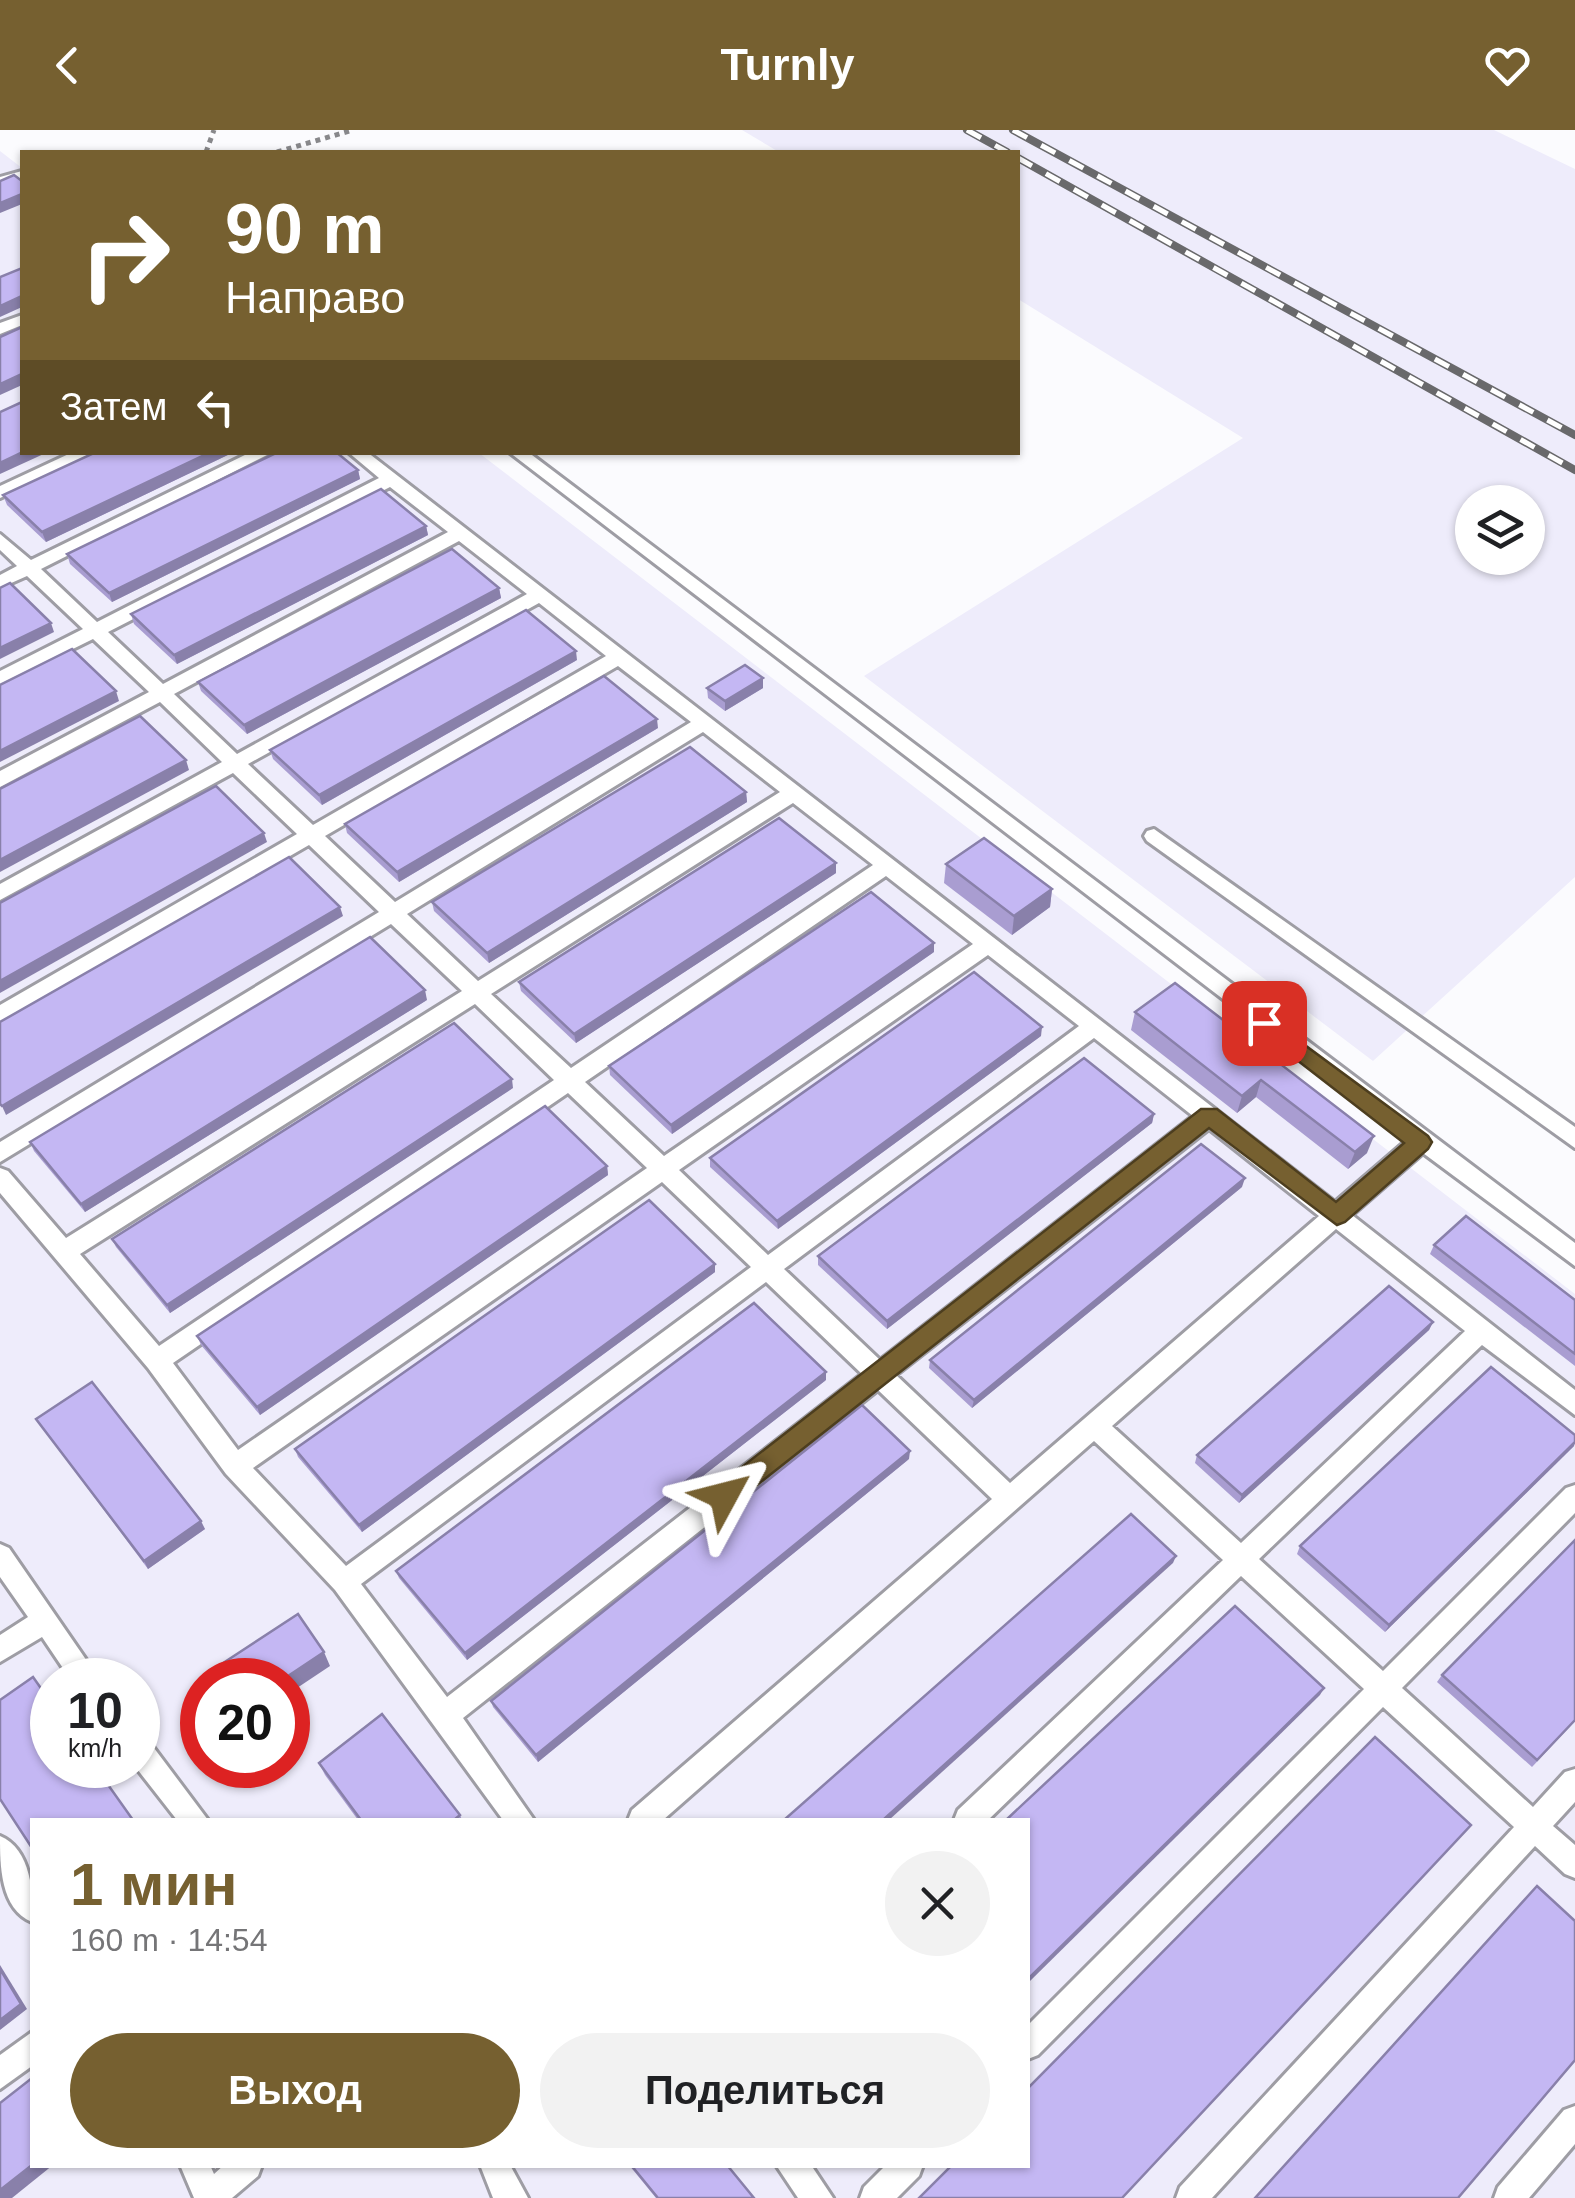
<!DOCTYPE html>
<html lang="ru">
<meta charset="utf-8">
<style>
body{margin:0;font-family:Arial,sans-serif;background:#f2f2f2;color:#202124;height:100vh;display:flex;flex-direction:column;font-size:38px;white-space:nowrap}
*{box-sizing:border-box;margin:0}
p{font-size:32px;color:#757577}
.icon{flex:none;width:55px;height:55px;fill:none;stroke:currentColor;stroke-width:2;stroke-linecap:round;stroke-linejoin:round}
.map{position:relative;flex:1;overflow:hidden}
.drawer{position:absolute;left:30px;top:1688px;width:1000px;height:350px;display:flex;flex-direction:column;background:#fff;border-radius:0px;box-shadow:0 2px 8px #0004}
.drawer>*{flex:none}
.top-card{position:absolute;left:20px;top:20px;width:1000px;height:305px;border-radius:0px;box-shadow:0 2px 8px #0004;background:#766030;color:#fff;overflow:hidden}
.controls{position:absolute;left:1455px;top:355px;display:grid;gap:20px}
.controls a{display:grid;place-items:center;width:90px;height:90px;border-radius:50%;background:#fff;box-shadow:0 2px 8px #0004;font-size:50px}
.speed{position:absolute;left:30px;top:1528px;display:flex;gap:20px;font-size:50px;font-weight:700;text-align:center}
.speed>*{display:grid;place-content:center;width:130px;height:130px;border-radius:50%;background:#fff;box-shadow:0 2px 8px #0004;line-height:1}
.speed small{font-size:25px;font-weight:400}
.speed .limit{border:15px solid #d22;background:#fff;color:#111}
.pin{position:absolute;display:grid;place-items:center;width:85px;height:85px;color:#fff;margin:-42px;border-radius:20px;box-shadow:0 5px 15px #0006}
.me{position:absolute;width:110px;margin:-55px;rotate:52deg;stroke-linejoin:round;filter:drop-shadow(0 0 8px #0008)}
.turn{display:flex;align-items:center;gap:35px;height:210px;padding:0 40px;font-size:45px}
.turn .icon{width:130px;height:130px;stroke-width:2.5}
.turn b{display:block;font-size:70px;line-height:85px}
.then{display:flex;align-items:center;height:95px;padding:0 40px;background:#0003;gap:20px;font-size:38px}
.round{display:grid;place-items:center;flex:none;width:105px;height:105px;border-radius:52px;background:#f2f2f2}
.overview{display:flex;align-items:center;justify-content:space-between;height:170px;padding:0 40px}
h1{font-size:60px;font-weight:800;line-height:75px;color:#766030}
.action{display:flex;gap:20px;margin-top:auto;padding:20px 40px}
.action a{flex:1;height:115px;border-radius:60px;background:#766030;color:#fff;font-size:40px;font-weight:800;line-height:115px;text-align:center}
.action a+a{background:#f2f2f2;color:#202124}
header{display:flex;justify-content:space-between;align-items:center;height:130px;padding:0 40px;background:#766030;color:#fff;font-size:45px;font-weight:800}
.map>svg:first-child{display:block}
.built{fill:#eeecfb;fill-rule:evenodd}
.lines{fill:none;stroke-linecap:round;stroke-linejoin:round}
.lane-casing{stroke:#9e9da4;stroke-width:6}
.path{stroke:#88888b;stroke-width:5;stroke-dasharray:5 5;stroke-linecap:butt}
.lane{fill:#fff;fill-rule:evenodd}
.rail-casing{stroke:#69696b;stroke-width:8}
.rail{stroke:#fff;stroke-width:5;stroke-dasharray:16;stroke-linecap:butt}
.wall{fill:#a99dd1}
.shaded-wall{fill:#8980aa}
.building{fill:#c4b7f3;stroke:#8980aa;stroke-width:2.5}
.route{fill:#766030;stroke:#4d3e1f;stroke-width:2.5}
</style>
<header><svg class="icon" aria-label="back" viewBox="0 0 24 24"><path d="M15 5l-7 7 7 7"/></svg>Turnly<svg class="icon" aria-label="heart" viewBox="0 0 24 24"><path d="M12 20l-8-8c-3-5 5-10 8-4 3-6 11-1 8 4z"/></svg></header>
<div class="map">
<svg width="1575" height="2068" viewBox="0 0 1575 2068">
<rect width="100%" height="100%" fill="#fbfbfe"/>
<g class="built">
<path d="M742,0H1494L1575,39V747L1373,931L864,546L1243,308L1018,169V22H779ZM1472,372H1528V428H1472Z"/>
<path d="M0,21L22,38V322L479,323L1575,1164V2068H0ZM52,1550H138V1635H52ZM202,1550H288V1635H202ZM32,1690H1028V2035H32Z"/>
</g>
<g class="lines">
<g class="lane-casing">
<g id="lane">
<path d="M22,41V50L0,56V47Z"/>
<path d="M22,185V195L0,204V193Z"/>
<path d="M73,322H96L0,368V356Z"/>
<path d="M251,322H273L41,439L97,492L379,348L348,322H367L1335,1072L1407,1010L509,322H528L1575,1113V1136L1423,1023L1352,1085L1575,1260V1285L1482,1215L1259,1429L1383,1541L1566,1358L1575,1355V1383L1402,1558L1533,1677L1565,1642L1575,1639V1672L1553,1696L1575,1715V1748L1565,1744L1535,1716L1212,2068H1176L1180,2057L1514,1697L1383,1577L1038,1925L1028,1929V1895L1364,1559L1241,1446L988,1690H954L958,1680L1223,1430L1094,1311L663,1690H628L632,1680L992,1369L878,1260L463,1588L534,1690H503L335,1460L226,1344L148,1238L0,1063V1038L8,1041L66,1108L462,861L391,794L0,1032V1012L379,782L309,715L0,893V875L297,704L233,643L0,770V754L222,632L160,572L0,657V641L149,562L93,509L0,555V541L83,499L27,446L0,458V445L17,436L0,420V404L31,430ZM390,357L448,402L163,554L108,502ZM459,411L527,464L237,624L174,564ZM539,473L606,526L313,695L248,634ZM618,536L691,592L395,772L325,706ZM703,602L780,662L478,851L407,784ZM793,673L873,735L571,938L491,864ZM886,746L973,814L664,1026L585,952ZM988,825L1079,896L768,1125L679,1040ZM475,874L554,950L159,1216L80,1124ZM1094,908L1193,986L880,1230L784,1139ZM568,963L647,1038L238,1320L173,1233ZM1209,999L1319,1086L1010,1353L896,1245ZM662,1052L751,1137L346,1436L253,1338ZM1336,1099L1465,1201L1241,1413L1112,1296ZM766,1152L862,1244L447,1567L361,1454Z"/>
<path d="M1154,699L1575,997V1018L1147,711L1144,706L1147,701Z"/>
<path d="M0,1414L9,1418L100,1550H71L42,1507L0,1532V1505L28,1487L0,1447Z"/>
<path d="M138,1606L148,1610L208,1690H177L134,1635H138Z"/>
<path d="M0,1706C31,1719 34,1764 32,1792C0,1779 0,1735 0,1706Z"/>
<path d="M32,1902V1936L0,1959V1925Z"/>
<path d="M1575,1976V2014L1529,2068H1494L1498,2057L1564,1980Z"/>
<path d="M180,2035H210L214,2044L224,2035H262L258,2046L232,2068H194Z"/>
<path d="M480,2035H510L528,2068H493Z"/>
<path d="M776,2035H811L833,2068H798Z"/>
<path d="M886,2035H923L919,2046L897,2068H860L864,2057Z"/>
</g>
</g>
<g class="path">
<path d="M206,22L214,0"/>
<path d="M277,22L353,0"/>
</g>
<use href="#lane" class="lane"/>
<g class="rail-casing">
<g id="rail">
<path d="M967,0L1007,22"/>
<path d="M1013,0L1575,305"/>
<path d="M1018,28L1575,340"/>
</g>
</g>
<use href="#rail" class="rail"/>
</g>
<g class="wall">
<path d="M96,322H234L46,412L7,375L3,365Z"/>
<path d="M358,340L360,349L112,472L70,434L67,424Z"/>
<path d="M426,396L428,405L177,534L134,494L131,484Z"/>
<path d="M499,458L501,468L247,604L201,561L198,552Z"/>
<path d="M577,530L322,675L273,629L270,620Z"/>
<path d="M763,548V558L725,581L708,568L707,558Z"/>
<path d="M658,598L399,752L347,703L345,694Z"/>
<path d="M746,662L747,672L489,833L434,781L432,772Z"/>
<path d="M836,733V743L576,913L521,861L519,852Z"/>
<path d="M946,734L1052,759L1050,777L1012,805L944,753Z"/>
<path d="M934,822L672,1004L610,945L609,936Z"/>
<path d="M1175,853L1367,1023L1348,1039L1256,967L1237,983L1131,900L1135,882Z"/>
<path d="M427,870L85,1082L34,1021L30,1012Z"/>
<path d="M1041,906L778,1099L710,1037V1028Z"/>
<path d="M513,958L170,1183L116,1117L112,1109Z"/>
<path d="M1154,984L1152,993L887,1199L818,1135V1126Z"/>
<path d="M607,1036L608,1045L260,1285L201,1215L197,1206Z"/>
<path d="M1242,1057L972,1278L929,1238L930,1230Z"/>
<path d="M1434,1115L1575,1170V1236L1430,1124Z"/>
<path d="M715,1134V1142L362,1402L298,1327L295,1319Z"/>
<path d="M1433,1192L1429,1200L1239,1373L1195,1333L1197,1325Z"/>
<path d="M826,1250L467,1530L399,1448L396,1441Z"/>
<path d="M36,1289L205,1399L148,1439Z"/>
<path d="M1575,1305L1574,1316L1385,1502L1297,1424L1300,1416Z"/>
<path d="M909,1329L538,1632L493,1577L491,1571Z"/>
<path d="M1442,1545L1575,1591L1532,1637L1437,1552Z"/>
<path d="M319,1633L460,1685L462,1690H358L325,1645Z"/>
<path d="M629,2035H727L754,2068H656Z"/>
</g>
<g class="shaded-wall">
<path d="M22,64V74L0,83V73Z"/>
<path d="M22,166V177L0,187V176Z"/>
<path d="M22,244V255L0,265V254Z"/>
<path d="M23,322H48L0,344V333Z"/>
<path d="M211,322H234L46,412L42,402Z"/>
<path d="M358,340L360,349L112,472L109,463Z"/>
<path d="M426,396L428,405L177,534L174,525Z"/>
<path d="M499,458L501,468L247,604L244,595Z"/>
<path d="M51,493L54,502L0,529V518Z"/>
<path d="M576,521L577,530L322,675L319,665Z"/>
<path d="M763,548V558L725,581V571Z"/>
<path d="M116,561L119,571L0,632V621Z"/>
<path d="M657,589L658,598L399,752L397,742Z"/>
<path d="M186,630L189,640L0,742V730Z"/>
<path d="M746,662L747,672L489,833L487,823Z"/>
<path d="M264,703L267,712L0,863V851Z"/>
<path d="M836,733V743L576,913L574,904Z"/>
<path d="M1052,759L1050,777L1012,805L1014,786Z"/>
<path d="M340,777L343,786L6,985L2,976Z"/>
<path d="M934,813V822L672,1004L671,995Z"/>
<path d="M425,860L427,870L85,1082L81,1074Z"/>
<path d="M1042,897L1041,906L778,1099L777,1091Z"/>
<path d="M512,949L513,958L170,1183L167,1175Z"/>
<path d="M1261,950L1256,967L1237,983L1242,966Z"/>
<path d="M1154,984L1152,993L887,1199V1191Z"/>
<path d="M1374,1006L1367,1023L1348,1039L1355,1022Z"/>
<path d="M607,1036L608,1045L260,1285L257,1277Z"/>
<path d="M1245,1048L1242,1057L972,1278L974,1270Z"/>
<path d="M715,1134V1142L362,1402L359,1395Z"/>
<path d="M1433,1192L1429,1200L1239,1373L1242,1365Z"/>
<path d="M826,1242V1250L467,1530L465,1523Z"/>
<path d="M1575,1312L1574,1316L1385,1502L1389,1495Z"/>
<path d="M910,1321L909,1329L538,1632L536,1625Z"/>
<path d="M201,1391L205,1399L148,1439L144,1431Z"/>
<path d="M1176,1426L1173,1433L889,1690H883Z"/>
<path d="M324,1522L330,1536L288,1564V1550H282Z"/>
<path d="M1324,1558L1320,1565L1028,1853V1849Z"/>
<path d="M0,1835L27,1879L0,1900Z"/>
<path d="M32,2035H53L12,2068H0V2060Z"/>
</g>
<g class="building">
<path d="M14,45L22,51V64L0,73V51Z"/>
<path d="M22,138V166L0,176V147Z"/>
<path d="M22,197V244L0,254V207Z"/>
<path d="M22,272L23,322L0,333V282Z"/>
<path d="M96,322H211L42,402L3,365Z"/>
<path d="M278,322H336L358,340L109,463L67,424Z"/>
<path d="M381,359L426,396L174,525L131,484Z"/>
<path d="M452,419L499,458L244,595L198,552Z"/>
<path d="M10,453L51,493L0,518V458Z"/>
<path d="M526,480L576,521L319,665L270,620Z"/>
<path d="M72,519L116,561L0,621V555Z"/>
<path d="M745,535L763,548L725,571L707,558Z"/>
<path d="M604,546L657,589L397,742L345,694Z"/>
<path d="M140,586L186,630L0,730V659Z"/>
<path d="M690,617L746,662L487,823L432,772Z"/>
<path d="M216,656L264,703L0,851V773Z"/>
<path d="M779,688L836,733L574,904L519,852Z"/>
<path d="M984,708L1052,759L1014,786L946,734Z"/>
<path d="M289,727L340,777L2,976L0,974V892Z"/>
<path d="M871,762L934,813L671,995L609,936Z"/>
<path d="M370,807L425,860L81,1074L30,1012Z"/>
<path d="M974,842L1042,897L777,1091L710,1028Z"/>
<path d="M1175,853L1374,1006L1355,1022L1261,950L1242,966L1135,882Z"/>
<path d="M454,893L512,949L167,1175L112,1109Z"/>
<path d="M1084,928L1154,984L887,1191L818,1126Z"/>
<path d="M545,976L607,1036L257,1277L197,1206Z"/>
<path d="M1201,1014L1245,1048L974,1270L930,1230Z"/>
<path d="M649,1070L715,1134L359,1395L295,1319Z"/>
<path d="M1466,1086L1575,1170V1224L1434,1115Z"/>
<path d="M1389,1156L1433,1192L1242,1365L1197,1325Z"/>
<path d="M754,1173L826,1242L465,1523L396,1441Z"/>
<path d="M1491,1237L1575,1305V1312L1389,1495L1300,1416Z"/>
<path d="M92,1252L201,1391L144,1431L36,1289Z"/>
<path d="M862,1275L910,1321L536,1625L491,1571Z"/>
<path d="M1131,1384L1176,1426L883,1690H784Z"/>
<path d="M1575,1410V1590L1537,1630L1442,1545Z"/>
<path d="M1235,1476L1324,1558L1028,1849V1690H1006Z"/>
<path d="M298,1484L324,1522L282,1550H230L220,1535Z"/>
<path d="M33,1547L52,1574V1635H94L133,1690H32V1718L0,1669V1570Z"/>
<path d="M382,1584L460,1685L454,1690H361L319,1633Z"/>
<path d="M1375,1607L1471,1695L1122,2068H919L952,2035H1028V1958Z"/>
<path d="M1537,1756L1575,1791V1930L1458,2068H1255Z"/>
<path d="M0,1839L21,1874L0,1890Z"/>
<path d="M32,1948V2035L0,2060V1973Z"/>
<path d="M631,2035H727L754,2068H658Z"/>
</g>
<path class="route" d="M1264,885L1428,1006L1432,1012L1428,1019L1345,1092L1337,1095L1209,998L733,1374L724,1377L715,1374L711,1366L715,1358L1201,979H1217L1336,1072L1404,1013L1257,899L1254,893Z"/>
</svg>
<div class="controls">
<a><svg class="icon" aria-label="layers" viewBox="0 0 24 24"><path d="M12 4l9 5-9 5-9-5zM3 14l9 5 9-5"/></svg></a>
</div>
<div class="speed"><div>10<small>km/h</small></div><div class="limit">20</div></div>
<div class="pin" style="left:1264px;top:893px;background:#d93025"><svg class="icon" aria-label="arrive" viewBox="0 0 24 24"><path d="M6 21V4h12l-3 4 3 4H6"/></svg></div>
<svg class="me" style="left:724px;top:1366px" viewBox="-20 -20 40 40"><path d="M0-17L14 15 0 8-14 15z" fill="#766030" stroke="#fff" stroke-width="4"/></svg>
<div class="top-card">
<div class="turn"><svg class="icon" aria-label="right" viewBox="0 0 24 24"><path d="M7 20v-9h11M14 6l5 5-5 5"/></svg><div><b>90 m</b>Направо</div></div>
<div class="then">Затем<svg class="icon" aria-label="left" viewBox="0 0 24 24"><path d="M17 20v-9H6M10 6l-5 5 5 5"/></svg></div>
</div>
<section class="drawer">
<div class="overview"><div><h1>1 мин</h1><p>160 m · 14:54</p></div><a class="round"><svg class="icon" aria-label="close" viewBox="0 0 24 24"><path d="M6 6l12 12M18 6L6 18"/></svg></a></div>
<div class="action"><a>Выход</a><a>Поделиться</a></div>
</section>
</div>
